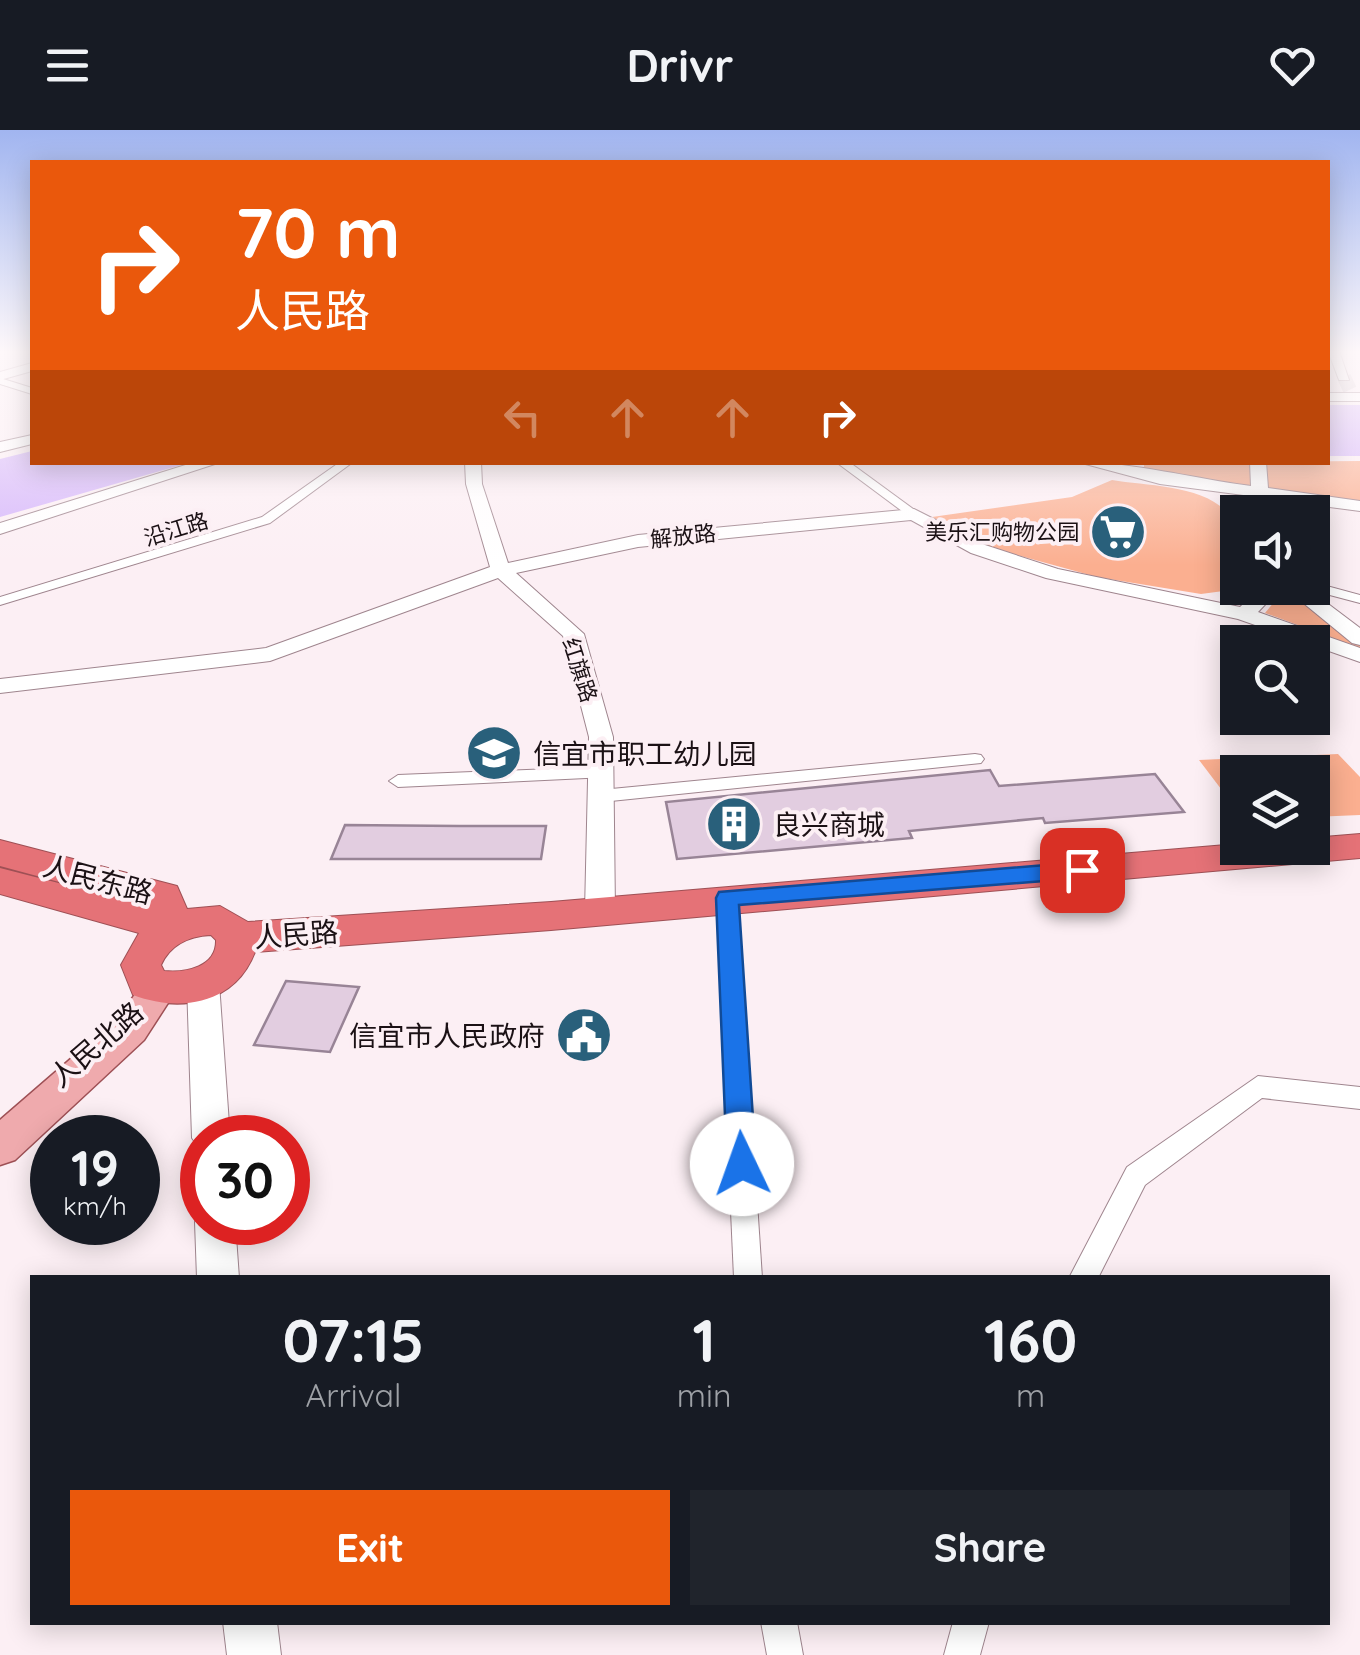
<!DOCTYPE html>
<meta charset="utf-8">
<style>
body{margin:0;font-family:Quicksand,"Noto Sans SC",sans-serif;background:#20242c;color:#f1f3f6;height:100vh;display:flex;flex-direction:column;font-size:38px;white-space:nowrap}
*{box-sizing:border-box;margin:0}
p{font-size:32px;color:#9ea1a6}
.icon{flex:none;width:55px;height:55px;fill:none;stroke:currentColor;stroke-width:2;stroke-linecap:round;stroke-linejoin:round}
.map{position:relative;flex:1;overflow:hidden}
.sheet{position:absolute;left:30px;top:1145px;width:1300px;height:350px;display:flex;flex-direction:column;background:#171b24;border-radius:0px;box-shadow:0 5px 25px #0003}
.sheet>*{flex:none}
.hud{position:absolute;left:30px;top:30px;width:1300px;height:305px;border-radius:0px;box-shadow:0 5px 25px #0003;background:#ea580c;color:#fff;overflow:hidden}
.fabs{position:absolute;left:1220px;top:365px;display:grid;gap:20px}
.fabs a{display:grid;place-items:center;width:110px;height:110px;border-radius:0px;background:#171b24;box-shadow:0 5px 25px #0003;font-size:50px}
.speed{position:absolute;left:30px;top:985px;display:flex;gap:20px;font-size:50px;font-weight:700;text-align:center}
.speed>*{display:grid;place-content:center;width:130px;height:130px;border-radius:50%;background:#171b24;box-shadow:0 5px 25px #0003;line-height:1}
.speed small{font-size:25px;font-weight:400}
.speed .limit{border:15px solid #d22;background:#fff;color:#111}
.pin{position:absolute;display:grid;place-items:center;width:85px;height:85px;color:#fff;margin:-42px;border-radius:20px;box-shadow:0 5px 15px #0006}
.me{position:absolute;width:110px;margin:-55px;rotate:357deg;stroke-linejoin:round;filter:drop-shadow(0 0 8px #0008)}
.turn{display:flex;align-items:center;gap:35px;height:210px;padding:0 40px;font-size:45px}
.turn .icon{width:130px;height:130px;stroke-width:2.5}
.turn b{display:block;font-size:70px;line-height:85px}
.lanes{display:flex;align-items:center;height:95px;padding:0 40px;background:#0003;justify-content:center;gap:50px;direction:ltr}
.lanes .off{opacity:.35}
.eta{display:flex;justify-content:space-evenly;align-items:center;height:170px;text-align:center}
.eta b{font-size:60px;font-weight:800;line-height:70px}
.action{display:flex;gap:20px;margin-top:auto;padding:20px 40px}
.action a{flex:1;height:115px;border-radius:0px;background:#ea580c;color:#fff;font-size:40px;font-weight:800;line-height:115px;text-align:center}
.action a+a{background:#20242c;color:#f1f3f6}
header{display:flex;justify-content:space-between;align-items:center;height:130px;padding:0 40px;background:#171b24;font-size:45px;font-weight:800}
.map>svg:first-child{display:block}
.green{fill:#fbaf90}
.water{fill:#d6b7fb}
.building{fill:#e2cde0;stroke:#988496;stroke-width:2.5}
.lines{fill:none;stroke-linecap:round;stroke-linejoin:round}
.secondary-tunnel{stroke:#daced3;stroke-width:14;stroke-dasharray:14 8;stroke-linecap:butt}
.street-casing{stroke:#9f858e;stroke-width:2}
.secondary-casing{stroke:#9f858e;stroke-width:2}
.primary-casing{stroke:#9e5055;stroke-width:3}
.highway-casing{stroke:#9e5055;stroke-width:2}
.street{fill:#fff;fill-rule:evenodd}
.secondary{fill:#fff;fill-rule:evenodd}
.primary{fill:#efaaad;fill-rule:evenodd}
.highway{fill:#e57277;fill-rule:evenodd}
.route{fill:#1a73e8;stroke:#114b97;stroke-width:2.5}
.labels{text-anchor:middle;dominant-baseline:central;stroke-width:8;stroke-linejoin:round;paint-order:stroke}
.far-street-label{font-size:22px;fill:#1b1115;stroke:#fceff4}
.far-poi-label{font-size:22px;fill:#1b1115;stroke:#fceff4;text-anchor:end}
.poi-label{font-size:28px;fill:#1b1115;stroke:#fceff4;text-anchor:start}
.street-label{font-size:28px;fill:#1b1115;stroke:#fceff4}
</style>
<header><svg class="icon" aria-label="menu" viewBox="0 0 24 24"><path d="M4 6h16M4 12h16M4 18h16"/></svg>Drivr<svg class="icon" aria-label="heart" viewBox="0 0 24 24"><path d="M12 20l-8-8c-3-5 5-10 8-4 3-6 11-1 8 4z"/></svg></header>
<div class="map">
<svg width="1360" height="1525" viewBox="0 0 1360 1525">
<rect width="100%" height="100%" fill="#fceff4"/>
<g class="green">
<path d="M1360,331V372L1144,342V333Z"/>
<path d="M1112,350C1152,357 1224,354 1237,401C1241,418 1237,440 1238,458H1246L1201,464L1097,447L981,415L932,387L1072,367Z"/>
<path d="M1284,460L1360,514V518L1265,483Z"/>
<path d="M1338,624L1360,647V685L1313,687L1312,642H1238L1237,680L1199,630Z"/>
</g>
<g class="water">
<rect x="1328" y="275" width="32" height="51"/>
<path d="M32,321V332L188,333L0,387V329Z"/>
</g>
<g class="building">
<path d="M990,640L999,656L1155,644L1184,682L1045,693L1043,688L909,701L912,708L677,729L666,672Z"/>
<path d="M345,695L459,696H546L541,729H331Z"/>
<path d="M286,851L359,857L330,922L254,915Z"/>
</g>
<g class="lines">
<path class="secondary-tunnel" d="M1344,247L1350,260"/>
<g class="street-casing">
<g id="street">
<path d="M0,248L32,258V264L0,254Z"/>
<path d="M340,332H353L270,393L0,475V467L262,387Z"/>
<path d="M836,332H849L920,384L910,387Z"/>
<path d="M1312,452L1360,465V473L1307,459L1312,458Z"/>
<path d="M975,624L981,625L984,629L981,633L601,672L592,666L601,660Z"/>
<path d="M601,637L607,639L610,643L607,647L398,657L389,651L398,645Z"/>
<path d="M727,761L737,768L762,1148H734L717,768Z"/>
<path d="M1258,946L1360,957V979L1262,968L1145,1055L1098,1148H1069L1127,1037Z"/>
<path d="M761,1492H797L803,1525H767Z"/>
<path d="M953,1492H989L980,1525H944Z"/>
</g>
</g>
<g class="secondary-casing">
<g id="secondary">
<path d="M1328,221H1339L1349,250H1339Z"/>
<path d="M32,233V241L0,250V242Z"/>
<rect x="1328" y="263" width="32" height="8"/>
<path d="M32,305V314L0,322V312Z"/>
<path d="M195,332H221L0,404V393Z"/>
<path d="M465,332H481L482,354L508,433L638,405L914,379L985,415L1058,439L1240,477L1260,458H1281L1258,482L1360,518V532L1238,489L1046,448L971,423L911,390L638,417L516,443L584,504L613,607L615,781L611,789L600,792L589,789L585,781L589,607L563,506L498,448L270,531L0,563V549L266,518L490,437L466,354Z"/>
<path d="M1078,332C1132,332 1196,349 1251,356L1250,332H1266L1268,358L1360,371V381L1269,369V382H1253L1251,366L1160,354Z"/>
<path d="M1285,458H1307L1360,498V515L1352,513Z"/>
<path d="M203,840L215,844L219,853L230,1008H202V1022L192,1008L187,853L191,844Z"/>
<path d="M202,1077V1092H235L239,1148H197L195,1092Z"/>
<path d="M223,1492H277L281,1525H227Z"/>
</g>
</g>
<g class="primary-casing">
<path id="primary" d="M159,845L172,849L177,859L144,910L15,1030L0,1035V990L118,888L146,849Z"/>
</g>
<g class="highway-casing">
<path id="highway" d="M1360,704V728L551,800L255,822C235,874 181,883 133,865L121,835L139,803L0,764V738L148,776L0,736V710L177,756L187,779L220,776L248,792L551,772L1238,714V718H1312V708ZM211,805L216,810C217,837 186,843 164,841L161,835C170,815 189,806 211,805Z"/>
</g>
<use href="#street" class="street"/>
<use href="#secondary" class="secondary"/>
<use href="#primary" class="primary"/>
<use href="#highway" class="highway"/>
</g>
<linearGradient id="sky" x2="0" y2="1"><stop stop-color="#a1b5f0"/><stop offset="0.51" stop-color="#fef8fa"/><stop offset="1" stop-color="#fef8fa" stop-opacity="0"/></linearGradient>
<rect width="1360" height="435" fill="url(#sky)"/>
<path class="route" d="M1082,732L1093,740L1082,748L739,775L756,1034L752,1043L742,1047L731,1043L727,1034L716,768L719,762Z"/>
<defs>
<g id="supermarket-disc" transform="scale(2.875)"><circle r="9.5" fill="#29607b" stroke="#fceff4"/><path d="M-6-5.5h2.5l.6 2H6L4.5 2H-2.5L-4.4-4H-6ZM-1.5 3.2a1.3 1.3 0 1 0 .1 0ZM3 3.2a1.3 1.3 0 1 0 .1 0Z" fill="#fff"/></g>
<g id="school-disc" transform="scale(2.875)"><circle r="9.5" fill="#29607b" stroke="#fceff4"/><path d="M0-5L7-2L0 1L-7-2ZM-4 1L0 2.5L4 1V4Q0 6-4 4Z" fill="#fff"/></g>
<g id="building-disc" transform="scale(2.875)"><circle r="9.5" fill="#29607b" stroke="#fceff4"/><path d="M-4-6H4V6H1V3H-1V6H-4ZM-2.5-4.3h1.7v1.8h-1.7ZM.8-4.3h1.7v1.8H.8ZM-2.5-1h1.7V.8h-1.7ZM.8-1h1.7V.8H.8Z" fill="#fff"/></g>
<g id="civic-disc" transform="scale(2.875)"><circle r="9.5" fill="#29607b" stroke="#fceff4"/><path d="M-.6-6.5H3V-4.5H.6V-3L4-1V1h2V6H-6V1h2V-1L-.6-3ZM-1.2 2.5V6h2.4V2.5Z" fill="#fff"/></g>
</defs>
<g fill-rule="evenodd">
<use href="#supermarket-disc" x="1118" y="402"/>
<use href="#school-disc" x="494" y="623"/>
<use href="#building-disc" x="734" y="694"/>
<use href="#civic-disc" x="584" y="905"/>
</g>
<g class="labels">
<g class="far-street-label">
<text transform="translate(176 399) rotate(-17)">沿江路</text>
<text transform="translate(683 406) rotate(-6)">解放路</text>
<text transform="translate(580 540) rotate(72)">红旗路</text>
</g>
<g class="far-poi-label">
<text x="1079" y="402">美乐汇购物公园</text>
</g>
<g class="poi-label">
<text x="533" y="623">信宜市职工幼儿园</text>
<text x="773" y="694">良兴商城</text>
<text x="545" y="905" text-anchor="end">信宜市人民政府</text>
</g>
<g class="street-label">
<text transform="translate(98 749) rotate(15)">人民东路</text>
<text transform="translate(296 804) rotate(-4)">人民路</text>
<text transform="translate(96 914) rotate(-41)">人民北路</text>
</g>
</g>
</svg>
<div class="fabs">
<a><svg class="icon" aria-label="sound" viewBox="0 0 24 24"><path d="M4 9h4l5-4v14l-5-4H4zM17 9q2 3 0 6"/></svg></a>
<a><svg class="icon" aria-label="search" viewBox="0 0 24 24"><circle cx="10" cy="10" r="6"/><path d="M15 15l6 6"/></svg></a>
<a><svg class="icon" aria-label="layers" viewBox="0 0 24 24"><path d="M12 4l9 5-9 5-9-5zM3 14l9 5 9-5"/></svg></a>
</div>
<div class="speed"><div>19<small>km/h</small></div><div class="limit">30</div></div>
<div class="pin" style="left:1082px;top:740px;background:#d93025"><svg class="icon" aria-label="arrive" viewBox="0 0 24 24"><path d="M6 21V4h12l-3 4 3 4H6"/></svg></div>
<svg class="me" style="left:742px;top:1034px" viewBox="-20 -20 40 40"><circle r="19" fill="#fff"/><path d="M0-13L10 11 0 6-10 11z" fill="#1a73e8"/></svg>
<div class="hud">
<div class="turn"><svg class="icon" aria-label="right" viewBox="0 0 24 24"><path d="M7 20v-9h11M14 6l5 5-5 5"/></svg><div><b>70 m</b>人民路</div></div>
<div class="lanes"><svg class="icon off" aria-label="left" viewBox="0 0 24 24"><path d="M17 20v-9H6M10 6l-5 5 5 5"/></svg><svg class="icon off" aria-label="ahead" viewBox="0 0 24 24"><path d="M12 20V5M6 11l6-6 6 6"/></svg><svg class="icon off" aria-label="ahead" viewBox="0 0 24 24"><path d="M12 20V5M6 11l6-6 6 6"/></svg><svg class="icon" aria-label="right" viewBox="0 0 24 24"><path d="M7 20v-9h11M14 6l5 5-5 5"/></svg></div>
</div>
<section class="sheet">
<div class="eta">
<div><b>07:15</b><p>Arrival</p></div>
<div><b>1</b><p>min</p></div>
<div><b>160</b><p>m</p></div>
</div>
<div class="action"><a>Exit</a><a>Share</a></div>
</section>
</div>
